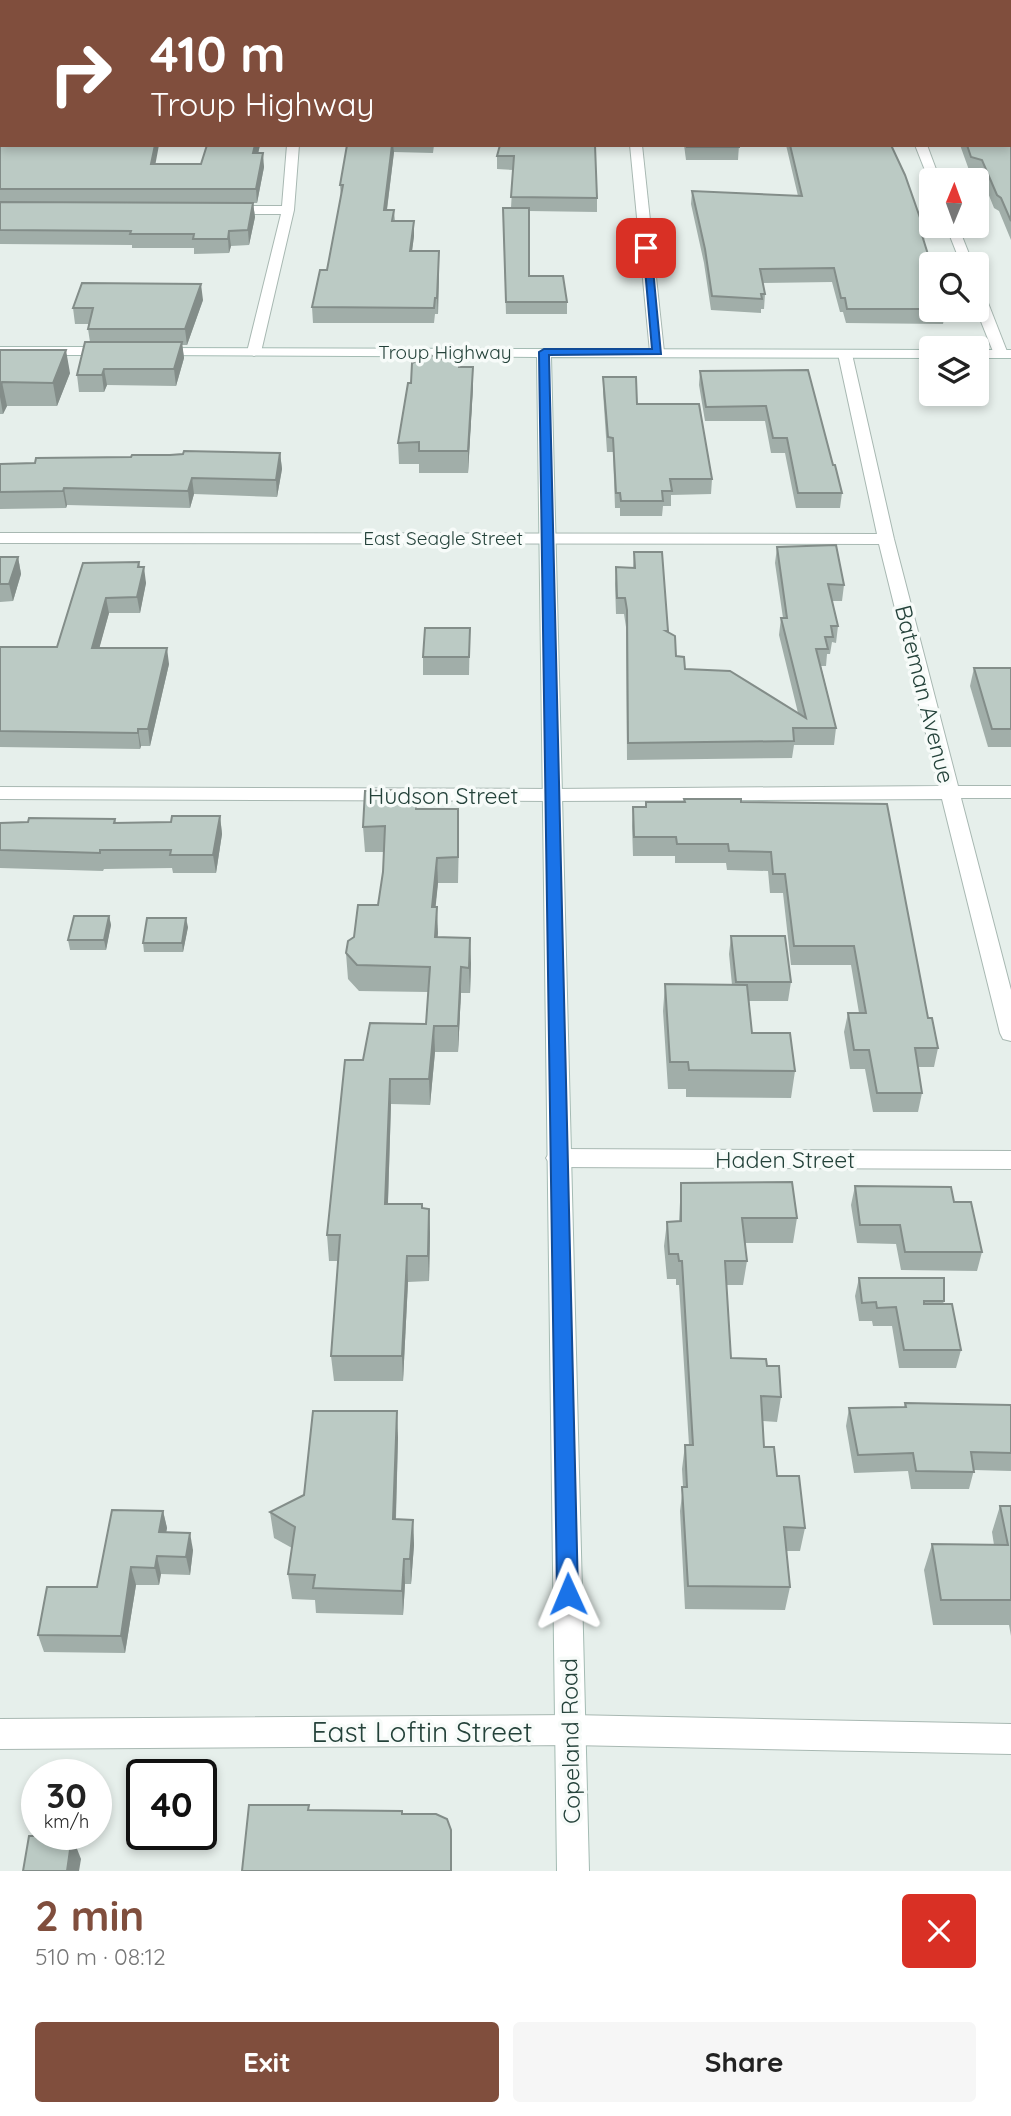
<!DOCTYPE html>
<meta charset="utf-8">
<style>
body{margin:0;font-family:Quicksand,sans-serif;background:#f6f6f6;color:#222;height:100vh;display:flex;flex-direction:column;font-size:26px;white-space:nowrap}
*{box-sizing:border-box;margin:0}
p{font-size:23px;color:#767676}
.icon{flex:none;width:38px;height:38px;fill:none;stroke:currentColor;stroke-width:2;stroke-linecap:round;stroke-linejoin:round}
.map{position:relative;height:1871px;overflow:hidden}
.side{display:flex;flex-direction:column;background:#fff;flex:1}
.side>*{flex:none}
.hud{position:absolute;left:0px;top:0px;width:1012px;height:147px;box-shadow:0 4px 10px #0003;background:#804e3d;color:#fff;overflow:hidden}
.needle{width:46px;rotate:1deg}
.buttons{position:absolute;left:919px;top:168px;display:grid;gap:14px}
.buttons a{display:grid;place-items:center;width:70px;height:70px;border-radius:7px;background:#fff;box-shadow:0 4px 10px #0003;font-size:35px}
.speed{position:absolute;left:21px;top:1759px;display:flex;gap:14px;font-size:35px;font-weight:700;text-align:center}
.speed>*{display:grid;place-content:center;width:91px;height:91px;border-radius:50%;background:#fff;box-shadow:0 4px 10px #0003;line-height:1}
.speed small{font-size:18px;font-weight:400}
.speed .limit{border:4px solid #111;border-radius:10px;background:#fff;color:#111}
.pin{position:absolute;display:grid;place-items:center;width:60px;height:60px;color:#fff;margin:-30px;border-radius:14px;box-shadow:0 4px 10px #0006}
.me{position:absolute;width:77px;margin:-38px;rotate:359deg;stroke-linejoin:round;filter:drop-shadow(0 0 5px #0008)}
.turn{display:flex;align-items:center;gap:24px;height:147px;padding:0 35px;font-size:32px}
.turn .icon{width:91px;height:91px;stroke-width:2.5}
.turn b{display:block;font-size:49px;line-height:60px}
.round{display:grid;place-items:center;flex:none;width:74px;height:74px;border-radius:7px;background:#f6f6f6}
.summary{display:flex;align-items:center;justify-content:space-between;height:119px;padding:0 35px}
h1{font-size:42px;font-weight:800;line-height:52px;color:#804e3d}
.button{display:flex;gap:14px;margin-top:auto;padding:14px 35px}
.button a{flex:1;height:80px;border-radius:7px;background:#804e3d;color:#fff;font-size:28px;font-weight:800;line-height:80px;text-align:center}
.button a+a{background:#f6f6f6;color:#222}
.map>svg:first-child{display:block}
.lines{fill:none;stroke-linecap:round;stroke-linejoin:round}
.street-casing{stroke:#a8b8b2;stroke-width:2}
.secondary-casing{stroke:#a4bbb3;stroke-width:2}
.street{fill:#fff;fill-rule:evenodd}
.secondary{fill:#fff;fill-rule:evenodd}
.wall{fill:#a1aea9}
.shaded-wall{fill:#838d89}
.building{fill:#bbcac4;stroke:#838d89;stroke-width:2}
.route{fill:#1a73e8;stroke:#114b97;stroke-width:2}
.labels{text-anchor:middle;dominant-baseline:central;stroke-width:7;stroke-linejoin:round;paint-order:stroke}
.far-street-label{font-size:19px;fill:#24423a;stroke:#f7fbf9}
.street-label{font-size:23px;fill:#24423a;stroke:#f7fbf9}
.near-street-label{font-size:28px;fill:#24423a;stroke:#f7fbf9}
</style>
<div class="map">
<svg width="1011" height="1871" viewBox="0 0 1011 1871">
<rect width="100%" height="100%" fill="#e6efeb"/>
<g class="lines">
<g class="street-casing">
<g id="street">
<path d="M18,0H28L17,2Z"/>
<rect x="316" y="0" width="10" height="2"/>
<rect x="618" y="0" width="10" height="2"/>
<path d="M861,0H871L872,2H862Z"/>
<rect x="0" y="10" width="2" height="6"/>
<path d="M0,32H2L0,41Z"/>
<path d="M287,145H299L294,210L261,352L254,356L247,352L281,214H226L220,210L226,206H282Z"/>
<path d="M630,145H642L664,352L657,356L650,352Z"/>
<path d="M915,145H927L940,180L930,183Z"/>
<path d="M946,226H958L973,264H961Z"/>
<path d="M976,286L983,290L1008,354L1006,357H996L994,354L976,309Z"/>
<path d="M845,350L852,354L894,539L958,786H1011V798H961L1011,990V1041L1003,1039L1000,1033L942,799L553,801L0,799V787L553,789L939,786L879,544L0,543V533L877,534L838,354Z"/>
<path d="M558,1149L1011,1151V1169L558,1167L550,1164L546,1158L550,1152Z"/>
<path d="M571,1715L1011,1724V1754L571,1745L0,1749V1719Z"/>
</g>
</g>
<g class="secondary-casing">
<g id="secondary">
<path d="M0,347H110L117,351L110,355H0Z"/>
<path d="M156,348L931,350V358L551,357L589,1871H557L537,357L151,355L149,352Z"/>
<rect x="976" y="350" width="35" height="8"/>
</g>
</g>
<use href="#street" class="street"/>
<use href="#secondary" class="secondary"/>
</g>
<g class="wall">
<path d="M900,0H1011V240L999,211L994,208L980,173L969,170L960,145H1010V2H901Z"/>
<path d="M0,96L155,164H201L207,145H260L258,153L264,167L257,203H253L255,217L249,245L231,246L229,253L194,254V248H132V245L0,244Z"/>
<path d="M347,145H434L433,153L394,152L387,210H394L395,221H414V236L412,251L439,266L438,314H435L434,323H313L312,307L327,270L341,198L340,185Z"/>
<path d="M500,145L597,198V212L529,211V276L567,302V314H506L503,219L511,208L513,170L497,169V156Z"/>
<path d="M684,145H739L738,160H686Z"/>
<path d="M786,145H891L925,232L924,241L931,264V310H946L943,324L846,323L843,312H840L832,282L763,283L765,294L764,309H761V313L711,310L704,263L691,204L692,191L798,196Z"/>
<path d="M203,300L187,345H182L184,358L176,386L107,385L104,392H79L77,375L90,342L88,329L89,324H75L73,308Z"/>
<path d="M0,350L70,373L57,406H7L3,414H0Z"/>
<path d="M438,359L459,360V367L473,387L468,473H419V464H399L398,443L411,383Z"/>
<path d="M808,370L833,465L842,493L840,508H796L785,453H771L765,421H705L699,385L700,371Z"/>
<path d="M603,377L637,404L712,479L711,494L671,495V506H663L662,516H620V508H615L613,452H607L603,392Z"/>
<path d="M280,453L282,469L277,497L194,494L190,508L67,505L66,508L0,509V464H29L170,455Z"/>
<path d="M777,547L844,585L842,601H832L838,626L836,643L832,642L830,654H827L826,666H821L836,728L834,745H794L792,758L627,760L626,627L624,614H616L615,584L616,567L633,568L634,552H662L668,632L676,656L685,669L798,713L779,635L781,618H783L775,563Z"/>
<path d="M0,557H18L21,574L13,601L0,602Z"/>
<path d="M139,562L140,567L146,583L140,613H109L99,648L169,664L150,746H141L140,749L0,747V647H57Z"/>
<path d="M470,628L469,675H423V657Z"/>
<path d="M974,668H1011V747H988L970,686Z"/>
<path d="M684,799L741,802L928,1018L938,1048L934,1067H918L922,1093L918,1112H873L865,1069H850L844,1032L848,1013H859L851,965H791L783,893H770L768,871L727,870L726,863H675V856H633L632,826L633,807H645L684,802Z"/>
<path d="M395,803L416,809L459,835L458,883H438L435,907L437,937L471,963L470,993H461L458,1052H435L430,1105L391,1104L388,1204L429,1209L430,1234L429,1281L408,1282L403,1381H334L331,1356L338,1261H329L327,1235L363,1060L426,1024L428,992L359,991L348,979L346,953L354,937L378,905L383,872L384,852H365L363,827Z"/>
<path d="M220,816L222,834L216,873H173L172,868L104,869L103,871L0,868V823L115,819L116,823L171,822Z"/>
<path d="M109,916L111,925L106,950H70L68,940Z"/>
<path d="M188,927L183,952H144L143,943Z"/>
<path d="M731,936L791,982L788,1001H749L752,1033L795,1071L791,1098L686,1097V1089H668L663,1011L665,984L732,985L729,954Z"/>
<path d="M681,1183L797,1218L793,1243H745L747,1261L743,1285H726L731,1358L767,1366L781,1397L777,1422L763,1421L764,1447L777,1476L805,1528L800,1551H786L790,1587L785,1610L685,1609L680,1511L683,1487L682,1469L685,1445H689L679,1285H676V1279H667L664,1246L667,1222L679,1221Z"/>
<path d="M855,1186L954,1202L982,1252L977,1271L901,1270L896,1244L857,1243L851,1205Z"/>
<path d="M859,1278L944,1301L943,1304L961,1350L956,1368H899L892,1326H873L872,1321H859L855,1296Z"/>
<path d="M905,1403L1011,1405V1471L974,1470L969,1489H911L908,1471L854,1473L846,1426L849,1408L904,1407Z"/>
<path d="M398,1437L396,1519L413,1520L414,1545L411,1584H405L403,1615L316,1613L315,1600L292,1599L288,1574L292,1548L274,1538L270,1512L304,1495Z"/>
<path d="M1000,1506H1011V1636L1009,1625H933L924,1570L932,1544L994,1545L992,1532Z"/>
<path d="M163,1511L167,1528L166,1532L193,1550L190,1575L161,1574L159,1585H136L125,1653L44,1652L38,1635L97,1587Z"/>
</g>
<g class="shaded-wall">
<path d="M155,145H159L153,177L151,164Z"/>
<path d="M255,145H260L255,167L253,153Z"/>
<path d="M392,145H393L394,152L385,224L384,210Z"/>
<path d="M263,153L264,167L257,203L256,189Z"/>
<path d="M253,203L255,217L249,245L248,230Z"/>
<path d="M414,221V236L410,266V251Z"/>
<path d="M229,231L231,246L229,253L228,239Z"/>
<path d="M439,251V266L438,314L437,298Z"/>
<path d="M201,284L203,300L187,345L185,329Z"/>
<path d="M182,342L184,358L176,386L174,369Z"/>
<path d="M66,350L70,373L57,406L53,383Z"/>
<path d="M473,367V387L468,473V451Z"/>
<path d="M104,369L107,385L104,392L102,375Z"/>
<path d="M2,382L7,406L3,414L0,397V388Z"/>
<path d="M280,453L282,469L277,497L276,480Z"/>
<path d="M192,478L194,494L190,508L188,491Z"/>
<path d="M64,488L67,505L66,508L63,491Z"/>
<path d="M18,557L21,574L13,601L9,584Z"/>
<path d="M144,567L146,583L140,613L137,597Z"/>
<path d="M106,598L109,613L95,664L92,648Z"/>
<path d="M167,648L169,664L150,746L148,729Z"/>
<path d="M138,729L141,746L140,749L138,733Z"/>
<path d="M220,816L222,834L216,873L213,855Z"/>
<path d="M437,858L438,883L433,933L432,907Z"/>
<path d="M437,907L438,933L436,962L435,937Z"/>
<path d="M109,916L111,925L106,950L104,940Z"/>
<path d="M186,918L188,927L183,952L182,943Z"/>
<path d="M470,938L471,963L470,993L469,968Z"/>
<path d="M461,967V993L458,1052V1026Z"/>
<path d="M434,1026L435,1052L430,1105L429,1079Z"/>
<path d="M390,1079L391,1104L387,1230L385,1204Z"/>
<path d="M429,1209L430,1234L429,1281L428,1256Z"/>
<path d="M407,1256L408,1282L403,1381L402,1356Z"/>
<path d="M397,1411L398,1437L395,1544L393,1519Z"/>
<path d="M163,1511L167,1528L163,1550L159,1532Z"/>
<path d="M413,1520L414,1545L411,1584L410,1559Z"/>
<path d="M190,1533L193,1550L190,1575L186,1557Z"/>
<path d="M157,1556L161,1574L159,1585L155,1568Z"/>
<path d="M404,1559L405,1584L403,1615L402,1591Z"/>
<path d="M131,1567L136,1585L125,1653L121,1636Z"/>
<path d="M72,1836L81,1859L79,1871H67Z"/>
</g>
<g class="building">
<path d="M52,0H288V2H51Z"/>
<rect x="348" y="0" width="43" height="2"/>
<rect x="543" y="0" width="38" height="2"/>
<path d="M658,0H692L693,2H658Z"/>
<rect x="790" y="0" width="48" height="2"/>
<path d="M907,0H1011V84L1010,85V2H908Z"/>
<path d="M1010,85L1011,90V221L1001,198L997,195L982,160L971,157L967,145H1010Z"/>
<path d="M2,93V145H155L151,164H201L207,145H255L253,153H263L256,189H0V96Z"/>
<path d="M347,145H392L384,210H394L392,221H414L410,251H439L437,298H435L434,308L312,307L320,270H327L343,185H340Z"/>
<path d="M500,145H595L597,198L511,197L514,156H497Z"/>
<rect x="687" y="145" width="52" height="2"/>
<path d="M790,145H891L905,175L925,232H921L931,264V309H847L845,298H841L834,268L760,269L765,294H761L762,299L712,296L705,249L692,191L802,196Z"/>
<path d="M0,202L253,203L248,230L229,231L228,239H193L194,234H130L131,231L0,230Z"/>
<path d="M503,208H529V276H563L567,302H506Z"/>
<path d="M82,283L201,284L185,329H88L93,308H73Z"/>
<path d="M85,342H182L174,369H104L102,375H77Z"/>
<path d="M0,350H66L53,383L2,382L0,388Z"/>
<path d="M431,355L438,359L459,360V367H473L468,451H419V442L398,443L408,383H411L412,363Z"/>
<path d="M808,370L833,465H835L842,493H798L787,438H773L766,406L706,407L700,371Z"/>
<path d="M603,377H636L637,404H699L712,479H670L672,491H662L663,501H621L620,493H616L613,438L608,437Z"/>
<path d="M184,451L280,453L276,480L192,478L188,491L64,488L63,491L0,492V464L35,463L36,458L131,457L132,455H170L183,454Z"/>
<path d="M836,545L844,585L828,584L838,626H831L833,637H825L828,649H816L836,728H793L794,741L628,743L627,610L625,598H617L616,567L635,568L634,552H662L668,631H666L675,636L676,656L684,657L685,669L730,671L806,718L781,618H787L777,547Z"/>
<path d="M0,557H18L9,584H0Z"/>
<path d="M139,562L138,567H144L137,597L106,598L92,648H167L148,729H138V733L0,731V647H57L83,563Z"/>
<path d="M425,628H470L469,657H423Z"/>
<path d="M974,668H1011V729H992Z"/>
<path d="M394,790L393,803H416V809H458V857L437,858L432,907H437L435,937L470,938L469,968L461,967L458,1026H434L429,1079H390L385,1204H422V1208L429,1209L428,1256H407L402,1356H331L340,1235H327L345,1060H363L370,1023L426,1024L430,967L357,965L346,953L348,941L354,937L358,905H378L383,872L385,826L363,827L365,791Z"/>
<path d="M684,799H741V802L887,804L928,1018H932L938,1048H915L922,1093H877L869,1050H854L848,1013H866L854,946H794L785,874H773L771,852L729,851L728,844H677L676,837H634L633,807H646V802H685Z"/>
<path d="M172,816H220L213,855H170L171,850H100V853L0,850V823L28,822L29,818L115,819L114,823L171,822Z"/>
<path d="M74,916H109L104,940H68Z"/>
<path d="M147,918H186L182,943H143Z"/>
<path d="M731,936H785L791,982H736Z"/>
<path d="M665,984L747,985L752,1033H790L795,1071L689,1070L688,1062H670Z"/>
<path d="M792,1182L797,1218H742L747,1261H725L731,1358L766,1359L767,1366H779L781,1397L761,1396L764,1447H774L777,1476H799L805,1528L784,1527L790,1587L688,1586L682,1487H687L685,1445H693L682,1261H679L678,1254H669L667,1222L681,1221V1183Z"/>
<path d="M855,1186L951,1187L954,1202H971L982,1252H905L900,1225H860Z"/>
<path d="M859,1278H944V1301H924V1304H952L961,1350H904L896,1307L877,1308L876,1302L862,1303Z"/>
<path d="M905,1403L1011,1405V1453L971,1452L974,1472L916,1471L913,1453L858,1455L849,1408L906,1407Z"/>
<path d="M313,1411H397L393,1519L413,1520L410,1559H404L402,1591L313,1588L315,1575L288,1574L295,1527L270,1512L304,1495Z"/>
<path d="M1000,1506H1011V1600H941L932,1544L1008,1545Z"/>
<path d="M112,1510L163,1511L159,1532L190,1533L186,1557L157,1556L155,1568L131,1567L121,1636L38,1635L47,1587H97Z"/>
<path d="M249,1805H309L308,1810L402,1811V1814H436L447,1819L451,1830V1871H242Z"/>
<path d="M29,1836H72L67,1871H23Z"/>
</g>
<path class="route" d="M643,246L651,248L661,354L549,355L578,1594L575,1601L568,1604L560,1601L557,1594L539,352L544,349H652Z"/>
<g class="labels">
<g class="far-street-label">
<text x="445" y="352">Troup Highway</text>
<text x="443" y="538">East Seagle Street</text>
</g>
<g class="street-label">
<text transform="translate(925 694) rotate(76)">Bateman Avenue</text>
<text x="443" y="795">Hudson Street</text>
<text x="785" y="1159">Haden Street</text>
<text transform="translate(570 1741) rotate(-91)">Copeland Road</text>
</g>
<g class="near-street-label">
<text x="422" y="1731">East Loftin Street</text>
</g>
</g>
</svg>
<div class="buttons">
<a><svg class="needle" viewBox="-14 -14 28 28"><path d="M0-13l5 13h-10z" fill="#e53935"/><path d="M0 13l5-13h-10z" fill="#767676"/></svg></a>
<a><svg class="icon" aria-label="search" viewBox="0 0 24 24"><circle cx="10" cy="10" r="6"/><path d="M15 15l6 6"/></svg></a>
<a><svg class="icon" aria-label="layers" viewBox="0 0 24 24"><path d="M12 4l9 5-9 5-9-5zM3 14l9 5 9-5"/></svg></a>
</div>
<div class="speed"><div>30<small>km/h</small></div><div class="limit">40</div></div>
<div class="pin" style="left:646px;top:248px;background:#d93025"><svg class="icon" aria-label="arrive" viewBox="0 0 24 24"><path d="M6 21V4h12l-3 4 3 4H6"/></svg></div>
<svg class="me" style="left:568px;top:1594px" viewBox="-20 -20 40 40"><path d="M0-17L14 15 0 8-14 15z" fill="#1a73e8" stroke="#fff" stroke-width="4"/></svg>
<div class="hud">
<div class="turn"><svg class="icon" aria-label="right" viewBox="0 0 24 24"><path d="M7 20v-9h11M14 6l5 5-5 5"/></svg><div><b>410 m</b>Troup Highway</div></div>
</div>
</div>
<section class="side">
<div class="summary"><div><h1>2 min</h1><p>510 m · 08:12</p></div><a class="round" style="background:#d93025;color:#fff"><svg class="icon" aria-label="close" viewBox="0 0 24 24"><path d="M6 6l12 12M18 6L6 18"/></svg></a></div>
<div class="button"><a>Exit</a><a>Share</a></div>
</section>
